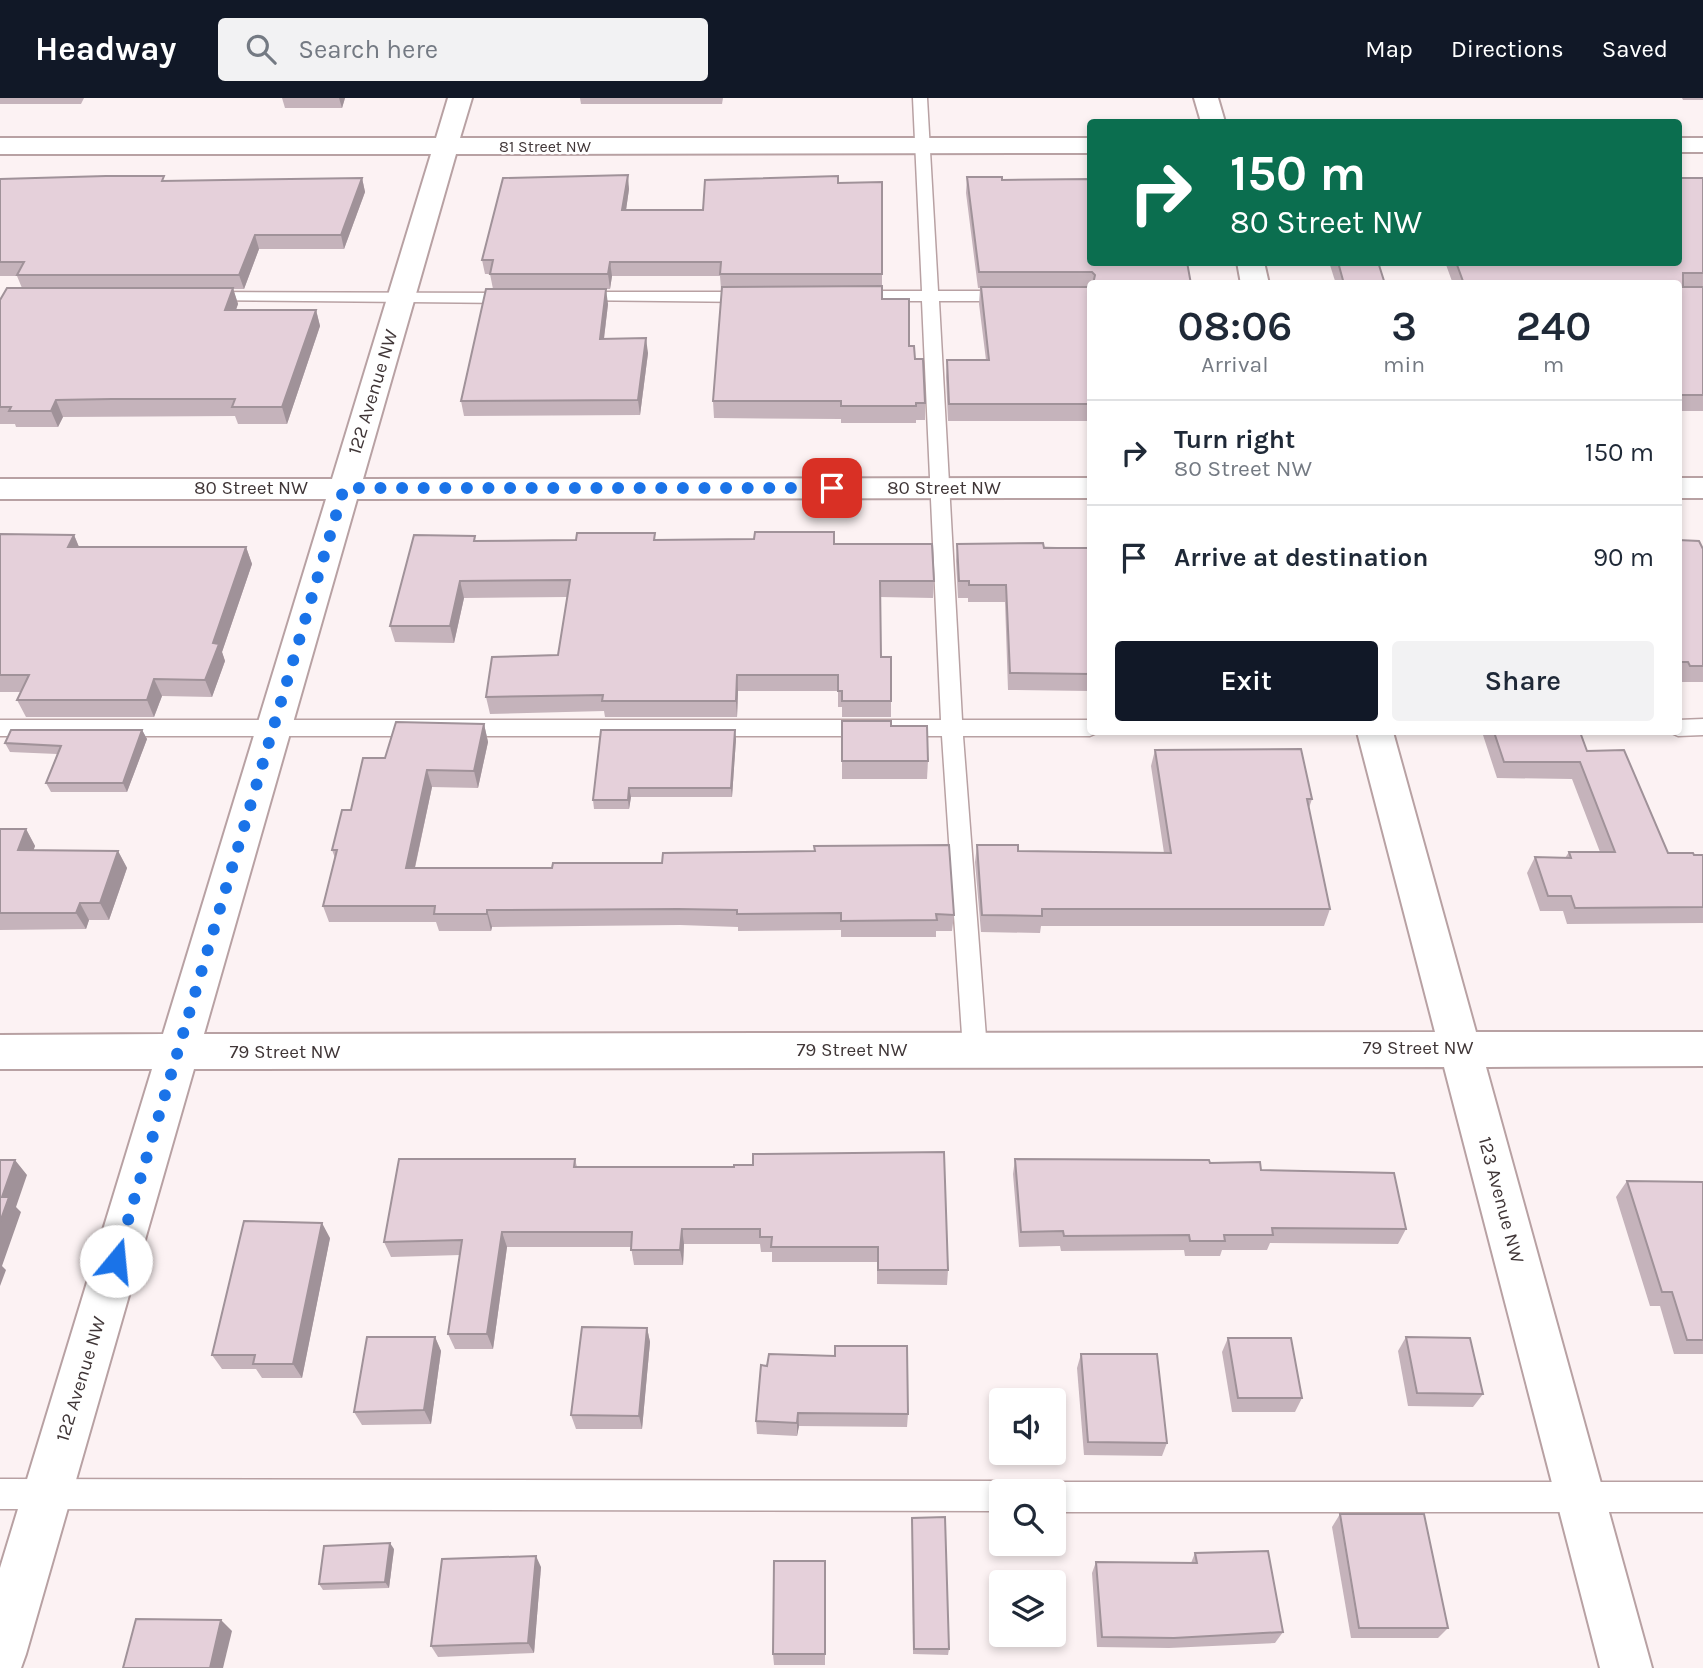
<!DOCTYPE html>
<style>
body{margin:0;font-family:Karla,sans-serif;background:#f2f2f3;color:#1f2937;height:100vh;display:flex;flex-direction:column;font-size:26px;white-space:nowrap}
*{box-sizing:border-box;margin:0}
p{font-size:23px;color:#747a83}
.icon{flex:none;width:38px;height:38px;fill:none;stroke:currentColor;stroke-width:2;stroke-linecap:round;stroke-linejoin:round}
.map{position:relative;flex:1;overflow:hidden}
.details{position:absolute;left:1087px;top:182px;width:595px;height:455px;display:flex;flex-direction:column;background:#fff;border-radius:7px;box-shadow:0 4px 10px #0003}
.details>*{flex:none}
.hud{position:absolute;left:1087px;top:21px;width:595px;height:147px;border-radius:7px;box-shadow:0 4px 10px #0003;background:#0b6e4f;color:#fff;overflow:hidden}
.tools{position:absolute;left:989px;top:1290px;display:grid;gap:14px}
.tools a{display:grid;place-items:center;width:77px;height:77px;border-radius:7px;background:#fff;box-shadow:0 4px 10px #0003;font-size:35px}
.pin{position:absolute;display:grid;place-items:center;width:60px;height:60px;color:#fff;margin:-30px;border-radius:14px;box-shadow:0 4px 10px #0006}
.me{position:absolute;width:77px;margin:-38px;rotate:17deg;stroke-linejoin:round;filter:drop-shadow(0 0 5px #0008)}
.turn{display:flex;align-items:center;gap:24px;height:147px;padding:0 28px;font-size:32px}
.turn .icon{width:91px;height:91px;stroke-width:2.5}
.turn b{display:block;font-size:49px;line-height:60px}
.eta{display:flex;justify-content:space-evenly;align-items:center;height:119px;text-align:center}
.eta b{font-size:42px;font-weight:600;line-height:49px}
.cta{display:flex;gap:14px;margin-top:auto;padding:14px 28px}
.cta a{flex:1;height:80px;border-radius:7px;background:#111827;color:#fff;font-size:28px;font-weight:600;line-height:80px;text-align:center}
.cta a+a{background:#f2f2f3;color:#1f2937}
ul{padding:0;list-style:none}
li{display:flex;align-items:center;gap:21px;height:105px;padding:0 28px;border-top:2px solid #e0e1e3}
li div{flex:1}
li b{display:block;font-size:26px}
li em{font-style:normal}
header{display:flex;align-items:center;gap:42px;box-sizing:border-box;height:98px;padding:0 35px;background:#111827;color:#fff}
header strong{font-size:33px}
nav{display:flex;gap:38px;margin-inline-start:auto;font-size:24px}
.search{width:490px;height:63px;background:#f2f2f3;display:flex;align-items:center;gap:18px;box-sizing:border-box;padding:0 24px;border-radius:7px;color:#747a83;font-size:26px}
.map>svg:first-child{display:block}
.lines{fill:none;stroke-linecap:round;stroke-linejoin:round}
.lane-casing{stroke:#b8a1a3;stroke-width:3}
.street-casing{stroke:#b8a1a3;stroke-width:4}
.lane{fill:#fff;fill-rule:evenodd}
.street{fill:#fff;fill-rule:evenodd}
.wall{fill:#c5b3bb}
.shaded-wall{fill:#a09299}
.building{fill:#e5d0da;stroke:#a09299;stroke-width:2}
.route{stroke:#1a73e8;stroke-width:12;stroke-dasharray:0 21.6}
.labels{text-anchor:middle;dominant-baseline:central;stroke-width:5;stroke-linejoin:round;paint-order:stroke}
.far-street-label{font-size:16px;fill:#403637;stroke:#fff}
.street-label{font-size:19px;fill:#403637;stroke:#fff}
</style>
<header>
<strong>Headway</strong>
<div class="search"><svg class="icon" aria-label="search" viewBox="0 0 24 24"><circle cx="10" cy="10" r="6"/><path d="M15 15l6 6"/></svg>Search here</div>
<nav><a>Map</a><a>Directions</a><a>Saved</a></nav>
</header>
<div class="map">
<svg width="1703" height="1570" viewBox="0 0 1703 1570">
<rect width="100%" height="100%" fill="#fcf2f3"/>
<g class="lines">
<g class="lane-casing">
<g id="lane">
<path d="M913,0H927L938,193H1008L1016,198L1008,203H939L962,622H1090V634H1099L1090,638H963L987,952L984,959L975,962L966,959L963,952L942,638H0V622H941L922,203H850L842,198L850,193H922Z"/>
<path d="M206,194L515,195L523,200L515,205L200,202L198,199Z"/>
<path d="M577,194H753L761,199L753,204L571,202L569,199L571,196Z"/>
<path d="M1703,621V637L1678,638L1669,634H1678V622Z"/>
<path d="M0,1381L1001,1383L1011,1388L1014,1393H1001V1413L0,1411Z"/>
<path d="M1054,1384H1703V1414H1054V1393H1042L1044,1389Z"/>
</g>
</g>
<g class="street-casing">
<g id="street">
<path d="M448,0H472L460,40H1090V55L456,56L363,381L1090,380V400L357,401L204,936L1435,934L1357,634H1393L1476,934H1703V968L1486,969L1652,1570H1600L1444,969L194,971L26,1556L21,1570H0V1470L152,971H0V937L163,936L326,401H0V381H332L431,56H0V40H436Z"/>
<path d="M1194,0H1218L1225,24H1201Z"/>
<rect x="1678" y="40" width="25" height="14"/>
<path d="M1237,164H1264L1269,186H1241Z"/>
<rect x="1678" y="380" width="25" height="20"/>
</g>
</g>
<use href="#lane" class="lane"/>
<use href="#street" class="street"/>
</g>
<g class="wall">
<path d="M0,0H84L81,6H0Z"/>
<path d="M282,0H345L342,10H285Z"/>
<path d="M580,0H723L722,6H581Z"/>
<path d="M1682,0H1703V2H1683Z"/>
<path d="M967,79L1002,82L1191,186H1090V323H948L946,279L947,262H986L979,206L980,190H978L966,95Z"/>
<path d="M362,80L365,94L344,151H259L244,191H233L238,206L236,212H316L320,228L287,326H238L235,318L63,319L58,329H16L15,326H0V202L22,190L17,178H0V81L166,83Z"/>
<path d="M1703,80V313H1678V186H1453L1445,164H1678Z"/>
<path d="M882,84V201L909,248L915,261L925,305V322H916V325H841V321L714,320L713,303L722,191H721L720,178H612L610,191H493L490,176H485L482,162L629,91L626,112H703L838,85Z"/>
<path d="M1329,164H1378L1385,186H1336Z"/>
<path d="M608,206L604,241L648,255L640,317L464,318L461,303Z"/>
<path d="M0,436L74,437L79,449H246L252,466L222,554L225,563L212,599L162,598L154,619H26L17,602L21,594H0Z"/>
<path d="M656,442L835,446L934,483L933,500L880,499L881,559H891V619H842V609H838V593H738L737,619H605L604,613L490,616L486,599L558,557L567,499L464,500L454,545L395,544L390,528L476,443Z"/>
<path d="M1678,442L1703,451V584H1681L1679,581H1678Z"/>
<path d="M957,446L1090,450V593L1008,592L1005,504H968V500H958L956,463Z"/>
<path d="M842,623L891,628L928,663L927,681H842Z"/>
<path d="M484,626L488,644L478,690L432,689L415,770L954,817L952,833H936V839H841V832L738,833V829L680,827L492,829L491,833H439L436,824H329L323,808L335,760L332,752L351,712L385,660Z"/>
<path d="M142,632L147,641L127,694H51L46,685L57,656L10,654L5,645Z"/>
<path d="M1482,634H1580L1587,653L1668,755L1703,757V825L1567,826L1563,813H1540L1527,775L1535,759L1565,760L1569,754H1600L1572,681L1497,680Z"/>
<path d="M736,641L732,699H631L629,711H594L593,702Z"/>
<path d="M1155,652L1312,701L1309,710L1330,811L1324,828H1041L1040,835L981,834L975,764L977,747L1018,753L1164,755L1151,668Z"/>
<path d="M0,731H26L35,748L33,752L118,753L127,770L109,822H89L86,831L0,832Z"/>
<path d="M575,1061L577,1069H734L948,1172L947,1187L877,1186V1164H772V1154H761L760,1146H684L683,1167H634L631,1149H507L493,1251H455L448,1236L460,1157L391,1159L384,1144Z"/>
<path d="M1015,1061L1210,1065L1261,1072L1406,1131L1398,1146L1270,1145L1267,1152H1222L1220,1158H1185L1184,1152L1061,1153L1060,1148L1019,1149L1013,1076Z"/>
<path d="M1627,1083L1703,1084V1256H1674L1660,1208H1650L1616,1099Z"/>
<path d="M330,1140L302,1280H262L256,1271H222L212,1257Z"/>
<path d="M647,1230L650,1244L642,1331H576L571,1317Z"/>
<path d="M435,1239L441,1253L431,1326L362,1327L354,1314Z"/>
<path d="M1406,1239L1483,1296L1473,1309L1408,1308L1398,1253Z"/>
<path d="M1228,1240L1302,1300L1295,1314H1232L1222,1254Z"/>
<path d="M1081,1256L1167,1345L1162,1358L1084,1357L1077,1270Z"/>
<path d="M761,1267L908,1316L907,1329L799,1328L797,1338L757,1336L756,1323Z"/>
<path d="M1340,1416L1448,1530L1438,1540H1351L1332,1429Z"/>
<path d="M912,1420L949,1551L948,1557L913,1556Z"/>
<path d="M394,1451L389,1490L323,1492L319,1486Z"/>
<path d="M1195,1455L1283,1534L1275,1545L1169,1550L1097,1549L1092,1475L1096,1464L1191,1465Z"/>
<path d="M825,1463V1567H774L773,1556Z"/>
<path d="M541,1469L534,1555L438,1559L431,1548Z"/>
</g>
<g class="shaded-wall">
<path d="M339,0H345L342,10Z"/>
<path d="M628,77L629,91L624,126L622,112Z"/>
<path d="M362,80L365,94L344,151L341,137Z"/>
<path d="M255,137L259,151L244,191L239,177Z"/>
<path d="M610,164L612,178L610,191L608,176Z"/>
<path d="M233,190L238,206L230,228L225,212Z"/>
<path d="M606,191L608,206L602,256L600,241Z"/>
<path d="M316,212L320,228L287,326L282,309Z"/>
<path d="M646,240L648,255L640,317L638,302Z"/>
<path d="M56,302L63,319L58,329L51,313Z"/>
<path d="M74,437L81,454L68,449Z"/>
<path d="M246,449L252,466L222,554L225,563L212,599L205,582L213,545Z"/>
<path d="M460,483L464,500L454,545L450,528Z"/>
<path d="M737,577L738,593L737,619L736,603Z"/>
<path d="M154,581L162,598L154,619L147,602Z"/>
<path d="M484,626L488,644L478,690L474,673Z"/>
<path d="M142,632L147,641L127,694L123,685Z"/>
<path d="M735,632L736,641L732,699L731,690Z"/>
<path d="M427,672L432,689L411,787L406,770Z"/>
<path d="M629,690L631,699L629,711L628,702Z"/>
<path d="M26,731L35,748L28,769L18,752Z"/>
<path d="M118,753L127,770L109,822L100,805Z"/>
<path d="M80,805L89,822L86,831L76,815Z"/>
<path d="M487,812L492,829L491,833L487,816Z"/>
<path d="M15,1062L27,1077L16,1109L21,1114L2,1168L6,1172L0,1188V1124L2,1099Z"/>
<path d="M322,1125L330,1140L302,1280L293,1266Z"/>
<path d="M682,1131L684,1146L683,1167L680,1152Z"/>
<path d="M502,1134L507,1149L493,1251L487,1236Z"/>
<path d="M647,1230L650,1244L642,1331L639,1318Z"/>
<path d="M435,1239L441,1253L431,1326L424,1312Z"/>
<path d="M798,1315L799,1328L797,1338V1325Z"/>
<path d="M390,1445L394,1451L389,1490L385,1484Z"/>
<path d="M536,1458L541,1469L534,1555L528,1545Z"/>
<path d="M221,1522L232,1533L223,1570H210Z"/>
</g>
<g class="building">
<path d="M628,77L622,112H703L705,82L838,78V85L882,84V176H720L721,164H610L608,176H490L493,162H482L503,80Z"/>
<path d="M106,78H164L162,83L362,80L341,137H255L239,177H17L24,164H0V81Z"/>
<path d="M967,79H1002V82L1090,81V164H1187L1191,186H1093L1095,177L1092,174H979Z"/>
<path d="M1678,80H1703V175H1683V189H1703V297H1678V186H1464L1456,164H1678Z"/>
<path d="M1338,164H1378L1385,186H1344Z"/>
<path d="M882,188V201H909V248H914L915,261H923L925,305H916V308H841V303H713L722,189Z"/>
<path d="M981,189H1090V306H949L947,262H989Z"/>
<path d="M7,190H233L225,212H316L282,309H232L235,301H112L56,302L51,313H9L11,309H0V202Z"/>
<path d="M486,191H606L600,241L646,240L638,302L461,303Z"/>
<path d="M755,434H834V446H932L934,483H880L881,559H891V603H842V593H838V577H737L736,603H602L603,597L486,599L492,559L558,557L570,482L460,483L450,528H390L414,437L475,438L474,443L576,442L577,435H655L654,442L754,441Z"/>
<path d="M0,436L74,437L68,449H246L213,545L219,546L205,582L154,581L147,602H17L29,577H0Z"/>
<path d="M1678,442L1699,443L1703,451V568H1690L1688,564H1678Z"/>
<path d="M1043,445L1044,450H1090V576L1010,575L1006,487H969V483H959L957,446Z"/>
<path d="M842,623H891V628H927L928,663H842Z"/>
<path d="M396,624L484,626L474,673L427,672L406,770H552L553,765H662L663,755L815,753L814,748L949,747L954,817L936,816L937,822L841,823V815L737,816V812L678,811L487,812V816H434L435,808H323L337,752H332L342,712H351L363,660H385Z"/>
<path d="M11,632H142L123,685H46L61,648L5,645Z"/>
<path d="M601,632H735L731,690H629L628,702H593Z"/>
<path d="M1494,634H1580L1587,653L1624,652L1668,755H1693L1694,757H1703V809L1575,810L1571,798H1548L1535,759L1571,760L1569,754H1615L1580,664H1504Z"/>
<path d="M1301,651L1312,701H1307L1330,811H1042V818L982,817L977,747H1018V753L1171,755L1155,652Z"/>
<path d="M0,731H26L18,752L118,753L100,805H80L76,815H0Z"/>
<path d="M944,1054L948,1172H878V1149H771L772,1139H760V1131H682L680,1152H631L632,1134H502L487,1236H448L462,1142L384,1144L399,1061H575L574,1069H734V1067H753V1056Z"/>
<path d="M1015,1061L1209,1062L1210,1065L1260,1064L1261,1072L1394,1075L1406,1131L1272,1130L1273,1137H1224L1225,1143H1190L1189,1137L1064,1138L1063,1133L1021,1134Z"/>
<path d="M0,1062H15L2,1099H9L0,1124Z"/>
<path d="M1627,1083L1703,1084V1242H1687L1672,1194H1662Z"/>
<path d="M244,1123L322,1125L293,1266H253L255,1257H212Z"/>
<path d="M582,1229L647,1230L639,1318L571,1317Z"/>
<path d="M367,1239H435L424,1312L354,1314Z"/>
<path d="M1406,1239L1470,1240L1483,1296L1417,1295Z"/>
<path d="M1228,1240H1291L1302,1300H1238Z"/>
<path d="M835,1248H907L908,1316L798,1315L797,1325L756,1323L761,1267L767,1268L769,1256L835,1258Z"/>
<path d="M1081,1256H1157L1167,1345L1088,1344Z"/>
<path d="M1340,1416H1424L1448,1530H1359Z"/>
<path d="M945,1419L949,1551H914L912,1420Z"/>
<path d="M390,1445L385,1484L319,1486L324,1448Z"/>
<path d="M1268,1453L1283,1534L1174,1540L1102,1539L1096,1464L1197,1465L1195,1455Z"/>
<path d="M536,1458L528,1545L431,1548L442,1461Z"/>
<path d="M774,1463H825V1556H773Z"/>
<path d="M136,1521L221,1522L210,1570H123Z"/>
</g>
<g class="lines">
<path class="route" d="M116,1163L344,390H832"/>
</g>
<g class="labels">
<g class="far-street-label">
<text x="545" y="48">81 Street NW</text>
</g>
<g class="street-label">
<text transform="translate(373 294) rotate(-73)">122 Avenue NW</text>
<text x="251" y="390">80 Street NW</text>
<text x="944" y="390">80 Street NW</text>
<text x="1418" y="950">79 Street NW</text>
<text x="852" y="952">79 Street NW</text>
<text x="285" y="954">79 Street NW</text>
<text transform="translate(1501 1102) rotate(75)">123 Avenue NW</text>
<text transform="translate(81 1281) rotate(-73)">122 Avenue NW</text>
</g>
</g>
</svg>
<div class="tools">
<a><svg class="icon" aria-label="sound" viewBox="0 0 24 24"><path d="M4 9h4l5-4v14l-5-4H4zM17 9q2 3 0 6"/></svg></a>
<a><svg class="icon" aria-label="search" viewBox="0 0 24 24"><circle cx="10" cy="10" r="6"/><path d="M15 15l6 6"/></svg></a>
<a><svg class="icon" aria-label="layers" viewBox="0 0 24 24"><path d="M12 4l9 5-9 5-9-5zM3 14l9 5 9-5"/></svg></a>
</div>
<div class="pin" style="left:832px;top:390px;background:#d93025"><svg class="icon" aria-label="arrive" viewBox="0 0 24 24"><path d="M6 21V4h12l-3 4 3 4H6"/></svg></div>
<svg class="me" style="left:116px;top:1163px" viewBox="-20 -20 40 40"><circle r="19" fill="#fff"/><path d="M0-13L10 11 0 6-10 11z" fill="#1a73e8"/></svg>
<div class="hud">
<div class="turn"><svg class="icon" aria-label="right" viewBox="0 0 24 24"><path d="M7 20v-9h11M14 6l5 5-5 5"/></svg><div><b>150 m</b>80 Street NW</div></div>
</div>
<section class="details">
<div class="eta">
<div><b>08:06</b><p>Arrival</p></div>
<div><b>3</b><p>min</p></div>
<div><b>240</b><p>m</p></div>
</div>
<ul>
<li><svg class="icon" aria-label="right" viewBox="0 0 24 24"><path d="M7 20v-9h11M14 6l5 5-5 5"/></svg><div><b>Turn right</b><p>80 Street NW</p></div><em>150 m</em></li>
<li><svg class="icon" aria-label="arrive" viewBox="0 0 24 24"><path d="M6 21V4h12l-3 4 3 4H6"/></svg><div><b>Arrive at destination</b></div><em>90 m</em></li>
</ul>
<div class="cta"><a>Exit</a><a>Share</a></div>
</section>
</div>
